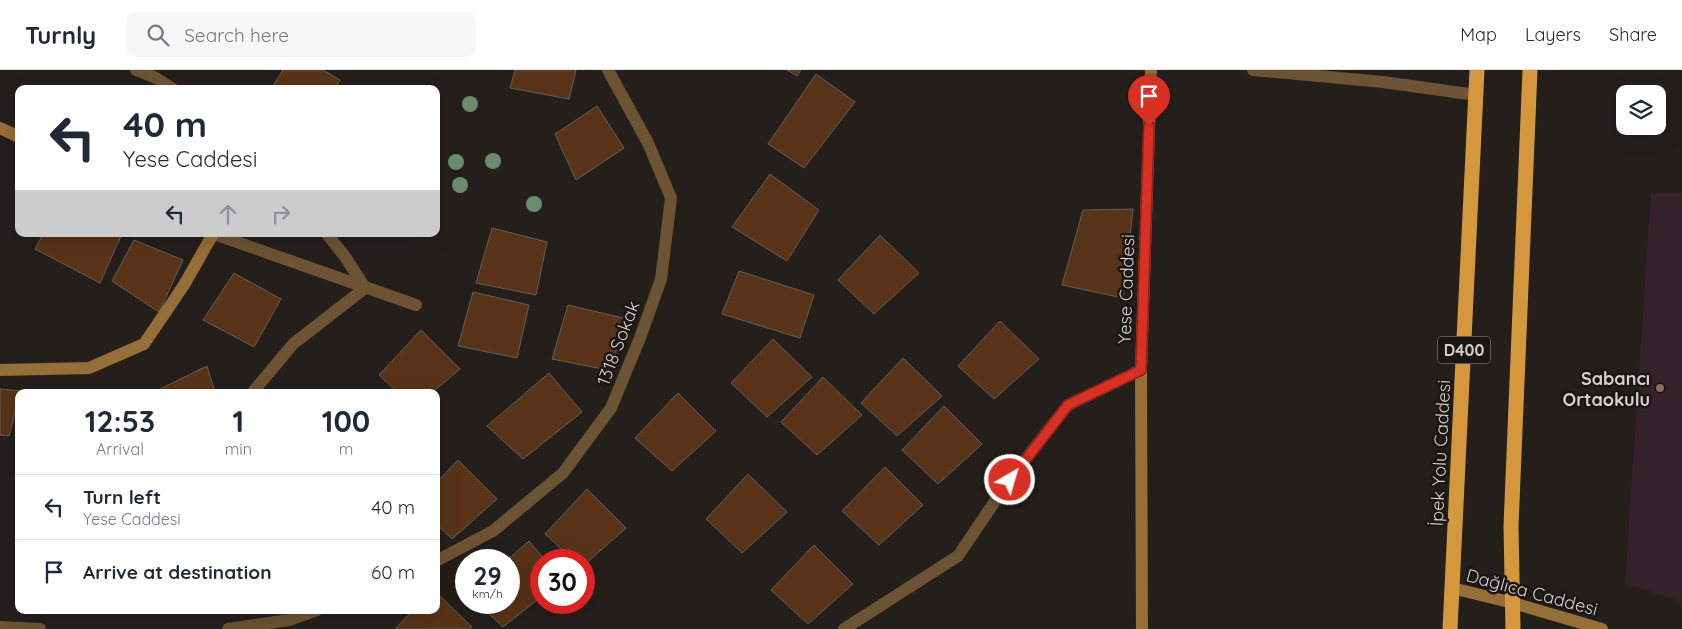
<!DOCTYPE html>
<meta charset="utf-8">
<style>
body{margin:0;font-family:Quicksand,sans-serif;background:#f6f6f7;color:#1f2937;height:100vh;display:flex;flex-direction:column;font-size:19px;white-space:nowrap}
*{box-sizing:border-box;margin:0}
p{font-size:16px;color:#747a83}
.icon{flex:none;width:28px;height:28px;fill:none;stroke:currentColor;stroke-width:2;stroke-linecap:round;stroke-linejoin:round}
.map{position:relative;flex:1;overflow:hidden}
.details{position:absolute;left:15px;top:319px;width:425px;height:225px;display:flex;flex-direction:column;background:#fff;border-radius:10px;box-shadow:0 5px 20px #0002}
.details>*{flex:none}
.hud{position:absolute;left:15px;top:15px;width:425px;height:152px;border-radius:10px;box-shadow:0 5px 20px #0002;background:#fff;color:#1f2937;overflow:hidden}
.fabs{position:absolute;left:1616px;top:15px;display:grid;gap:10px}
.fabs a{display:grid;place-items:center;width:50px;height:50px;border-radius:10px;background:#fff;box-shadow:0 5px 20px #0002;font-size:25px}
.speed{position:absolute;left:455px;top:479px;display:flex;gap:10px;font-size:25px;font-weight:700;text-align:center}
.speed>*{display:grid;place-content:center;width:65px;height:65px;border-radius:50%;background:#fff;box-shadow:0 5px 20px #0002;line-height:1}
.speed small{font-size:12px;font-weight:400}
.speed .limit{border:8px solid #d22;background:#fff;color:#111}
.pin{position:absolute;display:grid;place-items:center;width:42px;height:42px;color:#fff;margin:-51px -21px;border-radius:50% 50% 50% 0;rotate:-45deg;box-shadow:0 0 5px #0007}
.pin .icon{rotate:45deg}
.me{position:absolute;width:55px;margin:-28px;rotate:38deg;stroke-linejoin:round;filter:drop-shadow(0 0 4px #0008)}
.turn{display:flex;align-items:center;gap:18px;height:105px;padding:0 25px;font-size:22px}
.turn .icon{width:65px;height:65px;stroke-width:2.5}
.turn b{display:block;font-size:35px;line-height:42px}
.lanes{display:flex;align-items:center;height:48px;padding:0 25px;background:#0003;justify-content:center;gap:25px;direction:ltr}
.lanes .off{opacity:.35}
.eta{display:flex;justify-content:space-evenly;align-items:center;height:85px;text-align:center}
.eta b{font-size:30px;font-weight:800;line-height:35px}
ul{padding:0;list-style:none}
li{display:flex;align-items:center;gap:15px;height:65px;padding:0 25px;border-top:1px solid #e0e1e3}
li div{flex:1}
li b{display:block;font-size:19px}
li em{font-style:normal}
header{display:flex;align-items:center;gap:30px;box-sizing:border-box;height:70px;padding:0 25px;background:#fff;border-bottom:1px solid #e0e1e3}
header strong{font-size:24px}
nav{display:flex;gap:28px;margin-inline-start:auto;font-size:18px}
.search{width:350px;height:45px;background:#f6f6f7;display:flex;align-items:center;gap:12px;box-sizing:border-box;padding:0 18px;border-radius:10px;color:#747a83;font-size:19px}
.map>svg:first-child{display:block}
.education{fill:#33222a}
.building{fill:#583317;stroke:#645d58}
.lines{fill:none;stroke-linecap:round;stroke-linejoin:round}
.street{stroke:#6c5333;stroke-width:12}
.secondary{stroke:#966e39;stroke-width:12}
.highway{stroke:#d5973e;stroke-width:15}
.tree{fill:#6a8b6e}
.route-casing{stroke:#8d1f18;stroke-width:12}
.route{stroke:#d93025;stroke-width:9}
.education-dot{fill:#8d6e63;stroke:#1c1612;stroke-width:2}
.labels{text-anchor:middle;dominant-baseline:central;stroke-width:5;stroke-linejoin:round;paint-order:stroke}
.shield{fill:#1c1612;stroke:#9e9996;stroke-width:1}
.shield-label{font-size:16px;font-weight:bold;fill:#d5d1cf}
.street-label{font-size:18px;fill:#d5d1cf;stroke:#1c1612}
.poi-label{font-size:18px;font-weight:bold;fill:#d5d1cf;stroke:#1c1612;text-anchor:end}
</style>
<header>
<strong>Turnly</strong>
<div class="search"><svg class="icon" aria-label="search" viewBox="0 0 24 24"><circle cx="10" cy="10" r="6"/><path d="M15 15l6 6"/></svg>Search here</div>
<nav><a>Map</a><a>Layers</a><a>Share</a></nav>
</header>
<div class="map">
<svg width="1682" height="559" viewBox="0 0 1682 559">
<rect width="100%" height="100%" fill="#251f1c"/>
<path class="education" d="M1651,123H1682V532L1625,513Z"/>
<g class="building">
<path d="M283,0H323L340,10L335,19H271Z"/>
<path d="M515,0H576L569,29L510,18Z"/>
<path d="M787,0H801L797,6Z"/>
<path d="M816,4L855,32L804,98L768,74Z"/>
<path d="M597,36L624,78L576,110L555,64Z"/>
<path d="M770,104L819,140L787,191L732,157Z"/>
<path d="M1133,139L1123,228L1062,215L1083,140Z"/>
<path d="M492,158L547,172L536,225L476,213Z"/>
<path d="M43,164H122L100,213L35,179Z"/>
<path d="M880,165L919,203L874,244L838,210Z"/>
<path d="M134,170L183,190L159,242L112,211Z"/>
<path d="M739,201L814,225L800,268L722,244Z"/>
<path d="M234,203L281,229L254,277L203,250Z"/>
<path d="M473,222L529,235L517,288L458,276Z"/>
<path d="M568,235L623,248L612,301L552,289Z"/>
<path d="M1000,251L1039,289L994,329L958,296Z"/>
<path d="M421,260L460,299L433,322H397L379,305Z"/>
<path d="M773,269L812,307L767,347L731,313Z"/>
<path d="M903,288L942,326L897,366L861,333Z"/>
<path d="M207,296L215,322H156V321Z"/>
<path d="M549,303L582,342L523,389L487,356Z"/>
<path d="M823,307L862,345L817,385L781,352Z"/>
<path d="M0,319L21,321L19,322V328L9,366L0,365Z"/>
<path d="M678,323L716,361L672,401L635,368Z"/>
<path d="M944,336L982,374L938,414L902,380Z"/>
<path d="M458,390L497,429L452,469L436,454V413Z"/>
<path d="M885,397L923,435L879,475L842,441Z"/>
<path d="M748,404L787,442L742,483L706,449Z"/>
<path d="M587,419L626,458L584,495V490H573L545,464Z"/>
<path d="M529,471L545,490H541V527L503,557L476,532H509V490H507Z"/>
<path d="M814,475L853,514L808,554L771,520Z"/>
<path d="M436,522L472,557L469,559H395L413,540H436Z"/>
</g>
<g class="lines">
<g class="street">
<path d="M136,0L156,8L173,19"/>
<path d="M1253,0L1383,12L1476,25"/>
<path d="M214,164L416,235"/>
<path d="M253,322L293,274L365,218L346,188L327,164"/>
<path d="M436,491L493,461L563,403L611,338L640,268L661,209L671,128L648,73L608,0"/>
<path d="M0,557L40,559"/>
<path d="M228,559L289,550L317,540"/>
<path d="M844,559L958,486L1010,409L1068,335L1141,300"/>
</g>
<g class="secondary">
<path d="M0,58L19,67"/>
<path d="M0,300L89,298L144,274L184,215L213,164"/>
<path d="M1452,518L1513,533L1602,559"/>
<path d="M1142,559L1141,300L1151,0"/>
</g>
<g class="highway">
<path d="M1450,559L1477,0"/>
<path d="M1513,559L1511,456L1530,0"/>
</g>
</g>
<g class="tree">
<circle cx="470" cy="34" r="8"/>
<circle cx="493" cy="91" r="8"/>
<circle cx="456" cy="92" r="8"/>
<circle cx="460" cy="115" r="8"/>
<circle cx="534" cy="134" r="8"/>
</g>
<g class="lines">
<g class="route-casing">
<path id="route" d="M1010,410L1068,335L1141,300L1149,56"/>
</g>
<use href="#route" class="route"/>
</g>
<circle class="education-dot" cx="1660" cy="318" r="5"/>
<g class="labels">
<rect class="shield" x="1438" y="266.5" width="52" height="27" rx="4"/>
<g class="shield-label">
<text x="1464" y="280">D400</text>
</g>
<g class="street-label">
<text transform="translate(1126 219) rotate(-88)">Yese Caddesi</text>
<text transform="translate(618 273) rotate(-69)">1318 Sokak</text>
<text transform="translate(1440 383) rotate(-87)">İpek Yolu Caddesi</text>
<text transform="translate(1532 522) rotate(15)">Dağlıca Caddesi</text>
</g>
<g class="poi-label">
<text x="1650" y="308">Sabancı<tspan x="1650" dy="21">Ortaokulu</tspan></text>
</g>
</g>
</svg>
<div class="fabs">
<a><svg class="icon" aria-label="layers" viewBox="0 0 24 24"><path d="M12 4l9 5-9 5-9-5zM3 14l9 5 9-5"/></svg></a>
</div>
<div class="speed"><div>29<small>km/h</small></div><div class="limit">30</div></div>
<div class="pin" style="left:1149px;top:56px;background:#d93025"><svg class="icon" aria-label="arrive" viewBox="0 0 24 24"><path d="M6 21V4h12l-3 4 3 4H6"/></svg></div>
<svg class="me" style="left:1010px;top:410px" viewBox="-20 -20 40 40"><circle r="17" fill="#d93025" stroke="#fff" stroke-width="3"/><path d="M0-11L8 9 0 5-8 9z" fill="#fff"/></svg>
<div class="hud">
<div class="turn"><svg class="icon" aria-label="left" viewBox="0 0 24 24"><path d="M17 20v-9H6M10 6l-5 5 5 5"/></svg><div><b>40 m</b>Yese Caddesi</div></div>
<div class="lanes"><svg class="icon" aria-label="left" viewBox="0 0 24 24"><path d="M17 20v-9H6M10 6l-5 5 5 5"/></svg><svg class="icon off" aria-label="ahead" viewBox="0 0 24 24"><path d="M12 20V5M6 11l6-6 6 6"/></svg><svg class="icon off" aria-label="right" viewBox="0 0 24 24"><path d="M7 20v-9h11M14 6l5 5-5 5"/></svg></div>
</div>
<section class="details">
<div class="eta">
<div><b>12:53</b><p>Arrival</p></div>
<div><b>1</b><p>min</p></div>
<div><b>100</b><p>m</p></div>
</div>
<ul>
<li><svg class="icon" aria-label="left" viewBox="0 0 24 24"><path d="M17 20v-9H6M10 6l-5 5 5 5"/></svg><div><b>Turn left</b><p>Yese Caddesi</p></div><em>40 m</em></li>
<li><svg class="icon" aria-label="arrive" viewBox="0 0 24 24"><path d="M6 21V4h12l-3 4 3 4H6"/></svg><div><b>Arrive at destination</b></div><em>60 m</em></li>
</ul>
</section>
</div>
